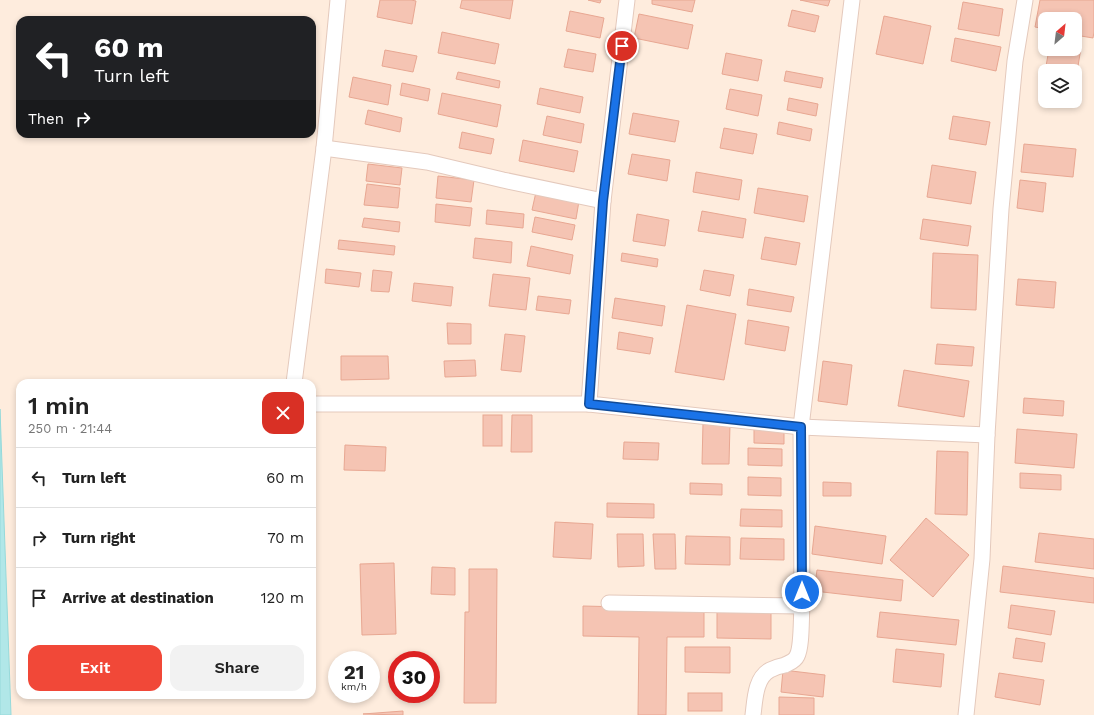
<!DOCTYPE html>
<meta charset="utf-8">
<style>
body{margin:0;font-family:"Work Sans",sans-serif;background:#f2f2f2;color:#222;height:100vh;display:flex;flex-direction:column;font-size:15px;white-space:nowrap}
*{box-sizing:border-box;margin:0}
p{font-size:13px;color:#767676}
.icon{flex:none;width:22px;height:22px;fill:none;stroke:currentColor;stroke-width:2;stroke-linecap:round;stroke-linejoin:round}
.map{position:relative;flex:1;overflow:hidden}
.details{position:absolute;left:16px;top:379px;width:300px;height:320px;display:flex;flex-direction:column;background:#fff;border-radius:12px;box-shadow:0 2px 6px #0003}
.details>*{flex:none}
.guide{position:absolute;left:16px;top:16px;width:300px;height:122px;border-radius:12px;box-shadow:0 2px 6px #0003;background:#202124;color:#fff;overflow:hidden}
.needle{width:26px;rotate:28deg}
.controls{position:absolute;left:1038px;top:12px;display:grid;gap:8px}
.controls a{display:grid;place-items:center;width:44px;height:44px;border-radius:8px;background:#fff;box-shadow:0 2px 6px #0003;font-size:20px}
.speed{position:absolute;left:328px;top:651px;display:flex;gap:8px;font-size:20px;font-weight:700;text-align:center}
.speed>*{display:grid;place-content:center;width:52px;height:52px;border-radius:50%;background:#fff;box-shadow:0 2px 6px #0003;line-height:1}
.speed small{font-size:10px;font-weight:400}
.speed .limit{border:6px solid #d22;background:#fff;color:#111}
.pin{position:absolute;display:grid;place-items:center;width:34px;height:34px;color:#fff;margin:-17px;border:2px solid #fff;border-radius:50%;box-shadow:0 1px 4px #0007}
.me{position:absolute;width:44px;margin:-22px;rotate:0deg;stroke-linejoin:round;filter:drop-shadow(0 0 3px #0008)}
.turn{display:flex;align-items:center;gap:14px;height:84px;padding:0 12px;font-size:18px}
.turn .icon{width:52px;height:52px;stroke-width:2.5}
.turn b{display:block;font-size:28px;line-height:34px}
.then{display:flex;align-items:center;height:38px;padding:0 12px;background:#0003;gap:8px;font-size:15px}
.round{display:grid;place-items:center;flex:none;width:42px;height:42px;border-radius:12px;background:#f2f2f2}
.head{display:flex;align-items:center;justify-content:space-between;height:68px;padding:0 12px}
h1{font-size:24px;font-weight:600;line-height:30px}
.primary-button{display:flex;gap:8px;margin-top:auto;padding:8px 12px}
.primary-button a{flex:1;height:46px;border-radius:12px;background:#f14838;color:#fff;font-size:16px;font-weight:600;line-height:46px;text-align:center}
.primary-button a+a{background:#f2f2f2;color:#222}
ul{padding:0;list-style:none}
li{display:flex;align-items:center;gap:12px;height:60px;padding:0 12px;border-top:1px solid #e0e0e0}
li div{flex:1}
li b{display:block;font-size:15px}
li em{font-style:normal}
.map>svg:first-child{display:block}
.water{fill:#b1e7e8;stroke:#96d9da}
.building{fill:#f5c4b3;stroke:#e8a792}
.lines{fill:none;stroke-linecap:round;stroke-linejoin:round}
.minor-casing{stroke:#e4c9bc;stroke-width:17}
.minor{stroke:#fff;stroke-width:15}
.route-casing{stroke:#114b97;stroke-width:10}
.route{stroke:#1a73e8;stroke-width:7}
</style>
<div class="map">
<svg width="1094" height="715" viewBox="0 0 1094 715">
<rect width="100%" height="100%" fill="#feecdd"/>
<path class="water" d="M0,409L11,715H0Z"/>
<g class="building">
<path d="M380,0H411L416,1L412,24L377,17Z"/>
<path d="M462,0H513L510,19L460,8Z"/>
<path d="M588,0H601L600,3Z"/>
<path d="M652,0H695L692,12L652,4Z"/>
<path d="M800,0H830L828,6Z"/>
<path d="M1040,0H1094V32L1093,38L1075,35V19H1045V29L1035,27Z"/>
<path d="M963,2L1003,9L999,36L958,29Z"/>
<path d="M792,10L819,16L815,32L788,26Z"/>
<path d="M570,11L604,18L600,38L566,31Z"/>
<path d="M639,14L693,25L688,49L634,38Z"/>
<path d="M884,16L931,26L923,64L876,54Z"/>
<path d="M442,32L499,44L495,64L438,53Z"/>
<path d="M955,38L1001,47L996,71L951,61Z"/>
<path d="M1075,47L1081,48L1076,78H1075V71H1045V72L1049,49H1075Z"/>
<path d="M568,49L596,54L593,72L564,67Z"/>
<path d="M385,50L417,56L413,72L382,66Z"/>
<path d="M726,53L762,60L758,81L722,74Z"/>
<path d="M786,71L823,78L821,88L784,81Z"/>
<path d="M458,72L500,81L499,88L456,79Z"/>
<path d="M353,77L391,85L388,105L349,97Z"/>
<path d="M402,83L430,89L428,101L400,95Z"/>
<path d="M540,88L583,97L580,113L537,104Z"/>
<path d="M730,89L762,95L758,116L726,109Z"/>
<path d="M442,93L501,105L497,127L438,114Z"/>
<path d="M789,98L818,104L816,116L787,110Z"/>
<path d="M368,110L402,118L400,132L365,124Z"/>
<path d="M633,113L679,121L675,142L629,134Z"/>
<path d="M547,116L584,124L581,143L543,135Z"/>
<path d="M953,116L990,122L986,145L949,139Z"/>
<path d="M779,122L812,129L810,141L777,134Z"/>
<path d="M724,128L757,134L753,154L720,148Z"/>
<path d="M462,132L494,139L491,154L459,148Z"/>
<path d="M523,140L578,151L574,172L519,161Z"/>
<path d="M1024,144L1076,149L1073,177L1021,172Z"/>
<path d="M632,154L670,160L667,181L628,174Z"/>
<path d="M368,164L402,168L400,185L366,181Z"/>
<path d="M932,165L976,172L971,204L927,197Z"/>
<path d="M696,172L742,180L739,200L693,192Z"/>
<path d="M438,176L474,180L471,202L436,198Z"/>
<path d="M1020,180L1046,183L1043,212L1017,208Z"/>
<path d="M367,184L400,188L398,208L364,205Z"/>
<path d="M758,188L808,196L804,222L754,213Z"/>
<path d="M536,192L579,201L576,219L532,210Z"/>
<path d="M436,204L472,208L470,226L435,222Z"/>
<path d="M487,210L524,214L523,228L486,224Z"/>
<path d="M702,211L746,219L743,238L698,231Z"/>
<path d="M637,214L669,220L665,246L633,241Z"/>
<path d="M535,217L575,225L572,240L532,232Z"/>
<path d="M364,218L400,222L399,232L362,227Z"/>
<path d="M923,219L971,226L968,246L920,239Z"/>
<path d="M765,237L800,243L796,265L761,259Z"/>
<path d="M475,238L512,242L511,263L473,258Z"/>
<path d="M339,240L395,246L394,255L338,249Z"/>
<path d="M531,246L573,255L570,274L527,266Z"/>
<path d="M622,253L658,259L657,267L621,261Z"/>
<path d="M933,253L978,255L976,310L931,308Z"/>
<path d="M326,269L361,273L359,287L325,283Z"/>
<path d="M373,270L392,272L389,292L371,291Z"/>
<path d="M704,270L734,275L730,296L700,290Z"/>
<path d="M493,274L530,278L526,310L489,306Z"/>
<path d="M1018,279L1056,282L1054,308L1016,305Z"/>
<path d="M414,283L453,287L451,306L412,301Z"/>
<path d="M749,289L794,297L791,312L747,305Z"/>
<path d="M538,296L571,300L569,314L536,310Z"/>
<path d="M615,298L665,306L662,326L612,318Z"/>
<path d="M687,305L736,314L724,380L675,372Z"/>
<path d="M748,320L789,327L785,351L745,344Z"/>
<path d="M447,323L471,324V344H448Z"/>
<path d="M619,332L653,338L650,354L617,349Z"/>
<path d="M505,334L525,336L521,372L501,370Z"/>
<path d="M937,344L974,347L972,366L935,364Z"/>
<path d="M341,356H388L389,379L341,380Z"/>
<path d="M475,360L476,376L445,377L444,361Z"/>
<path d="M823,361L852,365L847,405L818,401Z"/>
<path d="M904,370L969,381L964,417L898,406Z"/>
<path d="M1024,398L1064,401L1063,416L1023,413Z"/>
<rect x="483" y="415" width="19" height="31"/>
<path d="M512,415H532V452H511Z"/>
<path d="M703,423L730,424L729,464H702Z"/>
<path d="M754,429L784,430V444L754,443Z"/>
<path d="M1017,429L1077,434L1074,468L1015,463Z"/>
<path d="M624,442L659,443L658,460L623,459Z"/>
<path d="M345,445L386,447L385,471L344,470Z"/>
<path d="M748,448L782,449V466L748,465Z"/>
<path d="M937,451L968,452L967,515L935,514Z"/>
<path d="M1020,473L1061,475V490L1020,488Z"/>
<path d="M748,477L781,478V496L748,495Z"/>
<path d="M823,482L851,483V496H823Z"/>
<path d="M690,483L722,484V495L690,494Z"/>
<path d="M607,503L654,504V518L607,517Z"/>
<path d="M741,509L782,510V527L740,526Z"/>
<path d="M926,518L969,555L933,597L890,560Z"/>
<path d="M555,522L593,524L591,559L553,557Z"/>
<path d="M815,526L886,536L882,564L812,554Z"/>
<path d="M1039,533L1094,539V569L1035,562Z"/>
<path d="M617,534H643L644,566L618,567Z"/>
<path d="M653,534H675L676,569H655Z"/>
<path d="M686,536L730,537V565L685,564Z"/>
<path d="M741,538L784,539V560L740,559Z"/>
<path d="M394,563L396,634L362,635L360,564Z"/>
<path d="M1003,566L1094,578V603L1000,592Z"/>
<path d="M432,567L455,568V595L431,594Z"/>
<path d="M469,569H497L496,703H464L465,612H469Z"/>
<path d="M817,570L903,580L901,601L814,591Z"/>
<path d="M1011,605L1055,611L1051,635L1008,628Z"/>
<path d="M583,606L704,609V637H667L666,715H638L639,637L583,636Z"/>
<path d="M717,610L771,611V639L717,638Z"/>
<path d="M880,612L959,620L956,645L877,637Z"/>
<path d="M1016,638L1045,643L1042,662L1013,658Z"/>
<path d="M685,647H730V673L685,672Z"/>
<path d="M896,649L944,654L941,687L893,682Z"/>
<path d="M783,670L825,675L823,697L781,692Z"/>
<path d="M999,673L1044,680L1040,705L995,697Z"/>
<rect x="688" y="693" width="34" height="18"/>
<path d="M779,697L814,698V715H779Z"/>
<path d="M403,711V715L363,714Z"/>
</g>
<g class="lines">
<g class="minor-casing">
<g id="minor">
<path d="M627,0L603,201L589,404L801,427L987,435"/>
<path d="M324,148L427,162L503,180L603,201"/>
<path d="M294,383L324,148L338,0"/>
<path d="M312,404H589"/>
<path d="M609,603L802,606"/>
<path d="M753,715C755,700 755,678 770,670C774,668 780,666 785,665C789,663 795,661 797,656C802,647 801,618 802,606L801,427L852,0"/>
<path d="M966,715L982,559L987,435L1001,209L1015,61L1025,0"/>
</g>
</g>
<use href="#minor" class="minor"/>
</g>
<g class="lines">
<g class="route-casing">
<path id="route" d="M622,46L603,201L589,404L801,427L802,592"/>
</g>
<use href="#route" class="route"/>
</g>
</svg>
<div class="controls">
<a><svg class="needle" viewBox="-14 -14 28 28"><path d="M0-13l5 13h-10z" fill="#e53935"/><path d="M0 13l5-13h-10z" fill="#767676"/></svg></a>
<a><svg class="icon" aria-label="layers" viewBox="0 0 24 24"><path d="M12 4l9 5-9 5-9-5zM3 14l9 5 9-5"/></svg></a>
</div>
<div class="speed"><div>21<small>km/h</small></div><div class="limit">30</div></div>
<div class="pin" style="left:622px;top:46px;background:#d93025"><svg class="icon" aria-label="arrive" viewBox="0 0 24 24"><path d="M6 21V4h12l-3 4 3 4H6"/></svg></div>
<svg class="me" style="left:802px;top:592px" viewBox="-20 -20 40 40"><circle r="17" fill="#1a73e8" stroke="#fff" stroke-width="3"/><path d="M0-11L8 9 0 5-8 9z" fill="#fff"/></svg>
<div class="guide">
<div class="turn"><svg class="icon" aria-label="left" viewBox="0 0 24 24"><path d="M17 20v-9H6M10 6l-5 5 5 5"/></svg><div><b>60 m</b>Turn left</div></div>
<div class="then">Then<svg class="icon" aria-label="right" viewBox="0 0 24 24"><path d="M7 20v-9h11M14 6l5 5-5 5"/></svg></div>
</div>
<section class="details">
<div class="head"><div><h1>1 min</h1><p>250 m · 21:44</p></div><a class="round" style="background:#d93025;color:#fff"><svg class="icon" aria-label="close" viewBox="0 0 24 24"><path d="M6 6l12 12M18 6L6 18"/></svg></a></div>
<ul>
<li><svg class="icon" aria-label="left" viewBox="0 0 24 24"><path d="M17 20v-9H6M10 6l-5 5 5 5"/></svg><div><b>Turn left</b></div><em>60 m</em></li>
<li><svg class="icon" aria-label="right" viewBox="0 0 24 24"><path d="M7 20v-9h11M14 6l5 5-5 5"/></svg><div><b>Turn right</b></div><em>70 m</em></li>
<li><svg class="icon" aria-label="arrive" viewBox="0 0 24 24"><path d="M6 21V4h12l-3 4 3 4H6"/></svg><div><b>Arrive at destination</b></div><em>120 m</em></li>
</ul>
<div class="primary-button"><a>Exit</a><a>Share</a></div>
</section>
</div>
